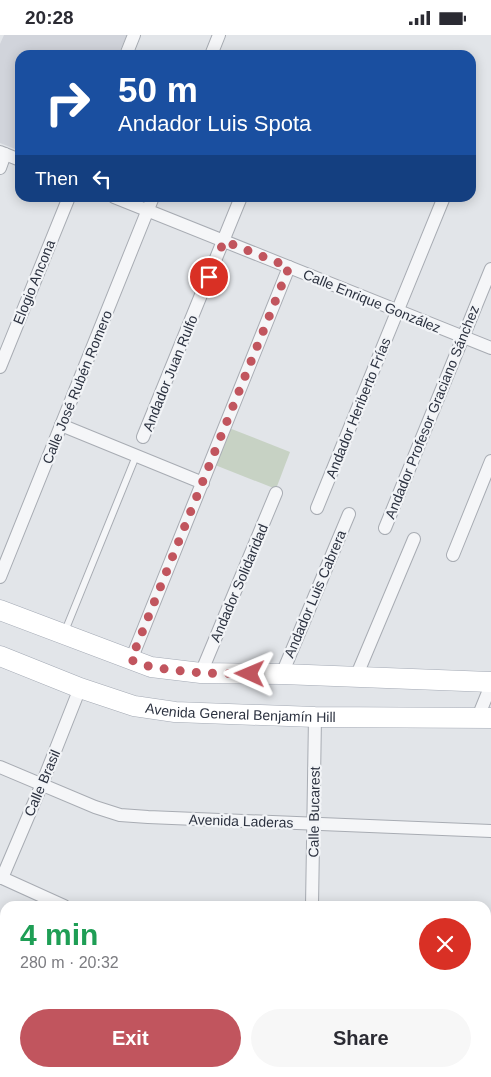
<!DOCTYPE html>
<meta charset="utf-8">
<style>
body{margin:0;font-family:Arial,sans-serif;background:#f7f7f7;color:#2b2b33;height:100vh;display:flex;flex-direction:column;font-size:19px;white-space:nowrap}
*{box-sizing:border-box;margin:0}
p{font-size:16px;color:#7c7c81}
.icon{flex:none;width:28px;height:28px;fill:none;stroke:currentColor;stroke-width:2;stroke-linecap:round;stroke-linejoin:round}
.map{position:relative;flex:1;overflow:hidden}
.drawer{position:absolute;left:0px;top:866px;width:491px;height:176px;display:flex;flex-direction:column;background:#fff;border-radius:15px 15px 0 0;box-shadow:0 2px 12px #0003}
.drawer>*{flex:none}
.guide{position:absolute;left:15px;top:15px;width:461px;height:152px;border-radius:15px;box-shadow:0 2px 12px #0003;background:#1a4fa0;color:#fff;overflow:hidden}
.pin{position:absolute;display:grid;place-items:center;width:42px;height:42px;color:#fff;margin:-21px;border:2px solid #fff;border-radius:50%;box-shadow:0 1px 5px #0007}
.me{position:absolute;width:55px;margin:-28px;rotate:271deg;stroke-linejoin:round;filter:drop-shadow(0 0 4px #0008)}
.turn{display:flex;align-items:center;gap:18px;height:105px;padding:0 20px;font-size:22px}
.turn .icon{width:65px;height:65px;stroke-width:2.5}
.turn b{display:block;font-size:35px;line-height:42px}
.then{display:flex;align-items:center;height:48px;padding:0 20px;background:#0003;gap:10px;font-size:19px}
.round{display:grid;place-items:center;flex:none;width:52px;height:52px;border-radius:26px;background:#f7f7f7}
.summary{display:flex;align-items:center;justify-content:space-between;height:85px;padding:0 20px}
h1{font-size:30px;font-weight:600;line-height:38px;color:#1e9e55}
.button{display:flex;gap:10px;margin-top:auto;padding:10px 20px}
.button a{flex:1;height:58px;border-radius:30px;background:#c1555e;color:#fff;font-size:20px;font-weight:600;line-height:58px;text-align:center}
.button a+a{background:#f7f7f7;color:#2b2b33}
.status{display:flex;justify-content:space-between;align-items:center;height:35px;padding:0 25px;background:#fff;direction:ltr}
.status svg{height:14px;fill:currentColor}
.map>svg:first-child{display:block}
.built{fill:#d1d4db}
.green{fill:#c7d2c4}
.lines{fill:none;stroke-linecap:round;stroke-linejoin:round}
.lane-casing{stroke:#a8acb3;stroke-width:8}
.street-casing{stroke:#a8acb3;stroke-width:14}
.primary-casing{stroke:#a3a9b4;stroke-width:21}
.lane{stroke:#f5f6f8;stroke-width:6}
.street{stroke:#f5f6f8;stroke-width:12}
.primary{stroke:#fff;stroke-width:20}
.route{stroke:#c1555e;stroke-width:9;stroke-dasharray:0 16.2}
.labels{text-anchor:middle;dominant-baseline:central;stroke-width:4.5;stroke-linejoin:round;paint-order:stroke}
.street-label{font-size:14px;fill:#2c3240;stroke:#f2f4f7}
</style>
<div class="status"><b>20:28</b><svg viewBox="0 0 49 12"><path d="M0 12V9h3v3zM5 12V6h3v6zM10 12V3h3v9zM15 12V0h3v12zM26 1h20v11H26zM47 4h2v5h-2z"/></svg></div>
<div class="map">
<svg width="491" height="1042" viewBox="0 0 491 1042">
<rect width="100%" height="100%" fill="#e2e5e9"/>
<path class="built" d="M4,0H127L118,20H20V116L0,108V9Z"/>
<g class="green">
<path d="M229,393L290,417L276,454L215,430Z"/>
<path d="M0,882L5,884V1005L0,1004Z"/>
</g>
<g class="lines">
<g class="lane-casing">
<path id="lane" d="M65,596L136,421"/>
</g>
<g class="street-casing">
<g id="street">
<path d="M126,20L134,0"/>
<path d="M211,20L219,0"/>
<path d="M0,117L20,125"/>
<path d="M0,133L5,119"/>
<path d="M114,162L491,313"/>
<path d="M0,332L69,162"/>
<path d="M61,390L203,448"/>
<path d="M143,402L241,162"/>
<path d="M317,473L444,162"/>
<path d="M385,493L491,234"/>
<path d="M453,520L491,426"/>
<path d="M0,542L153,162"/>
<path d="M131,625L289,232"/>
<path d="M201,638L276,458"/>
<path d="M282,639L349,479"/>
<path d="M356,642L414,504"/>
<path d="M478,682L491,650"/>
<path d="M0,732L95,772L120,780L148,782L491,796"/>
<path d="M0,842L64,871"/>
<path d="M2,843L42,749L80,653"/>
<path d="M312,871L315,682"/>
<path d="M486,900H491"/>
<path d="M0,1022L5,1023"/>
<path d="M97,1038L127,1042"/>
<path d="M205,1042V1038"/>
<path d="M309,1042V1038"/>
<path d="M405,1042V1038"/>
</g>
</g>
<g class="primary-casing">
<g id="primary">
<path d="M0,575L151,632L201,638L282,639L491,647"/>
<path id="s1" d="M0,621L80,653L134,671L175,677L315,682L491,683"/>
</g>
</g>
<use href="#lane" class="lane"/>
<use href="#street" class="street"/>
<use href="#primary" class="primary"/>
</g>
<g class="lines">
<path class="route" d="M209,242L224,206L289,232L131,625L151,632L172,635L202,638L250,639"/>
</g>
<g class="labels">
<g class="street-label">
<text transform="translate(34 247) rotate(-68)">Elogio Ancona</text>
<text transform="translate(372 266) rotate(22)">Calle Enrique González</text>
<text transform="translate(170 338) rotate(-68)">Andador Juan Rulfo</text>
<text transform="translate(77 352) rotate(-68)">Calle José Rubén Romero</text>
<text transform="translate(358 373) rotate(-68)">Andador Heriberto Frías</text>
<text transform="translate(432 377) rotate(-68)">Andador Profesor Graciano Sánchez</text>
<text transform="translate(239 548) rotate(-67)">Andador Solidaridad</text>
<text transform="translate(315 559) rotate(-67)">Andador Luis Cabrera</text>
<text stroke="none"><textPath href="#s1" startOffset="250">Avenida General Benjamín Hill</textPath></text>
<text transform="translate(42 748) rotate(-67)">Calle Brasil</text>
<text transform="translate(314 777) rotate(-89)">Calle Bucarest</text>
<text transform="translate(241 786) rotate(2)">Avenida Laderas</text>
</g>
</g>
</svg>
<div class="pin" style="left:209px;top:242px;background:#d93025"><svg class="icon" aria-label="arrive" viewBox="0 0 24 24"><path d="M6 21V4h12l-3 4 3 4H6"/></svg></div>
<svg class="me" style="left:250px;top:639px" viewBox="-20 -20 40 40"><path d="M0-17L14 15 0 8-14 15z" fill="#c1555e" stroke="#fff" stroke-width="4"/></svg>
<div class="guide">
<div class="turn"><svg class="icon" aria-label="right" viewBox="0 0 24 24"><path d="M7 20v-9h11M14 6l5 5-5 5"/></svg><div><b>50 m</b>Andador Luis Spota</div></div>
<div class="then">Then<svg class="icon" aria-label="left" viewBox="0 0 24 24"><path d="M17 20v-9H6M10 6l-5 5 5 5"/></svg></div>
</div>
<section class="drawer">
<div class="summary"><div><h1>4 min</h1><p>280 m · 20:32</p></div><a class="round" style="background:#d93025;color:#fff"><svg class="icon" aria-label="close" viewBox="0 0 24 24"><path d="M6 6l12 12M18 6L6 18"/></svg></a></div>
<div class="button"><a>Exit</a><a>Share</a></div>
</section>
</div>
